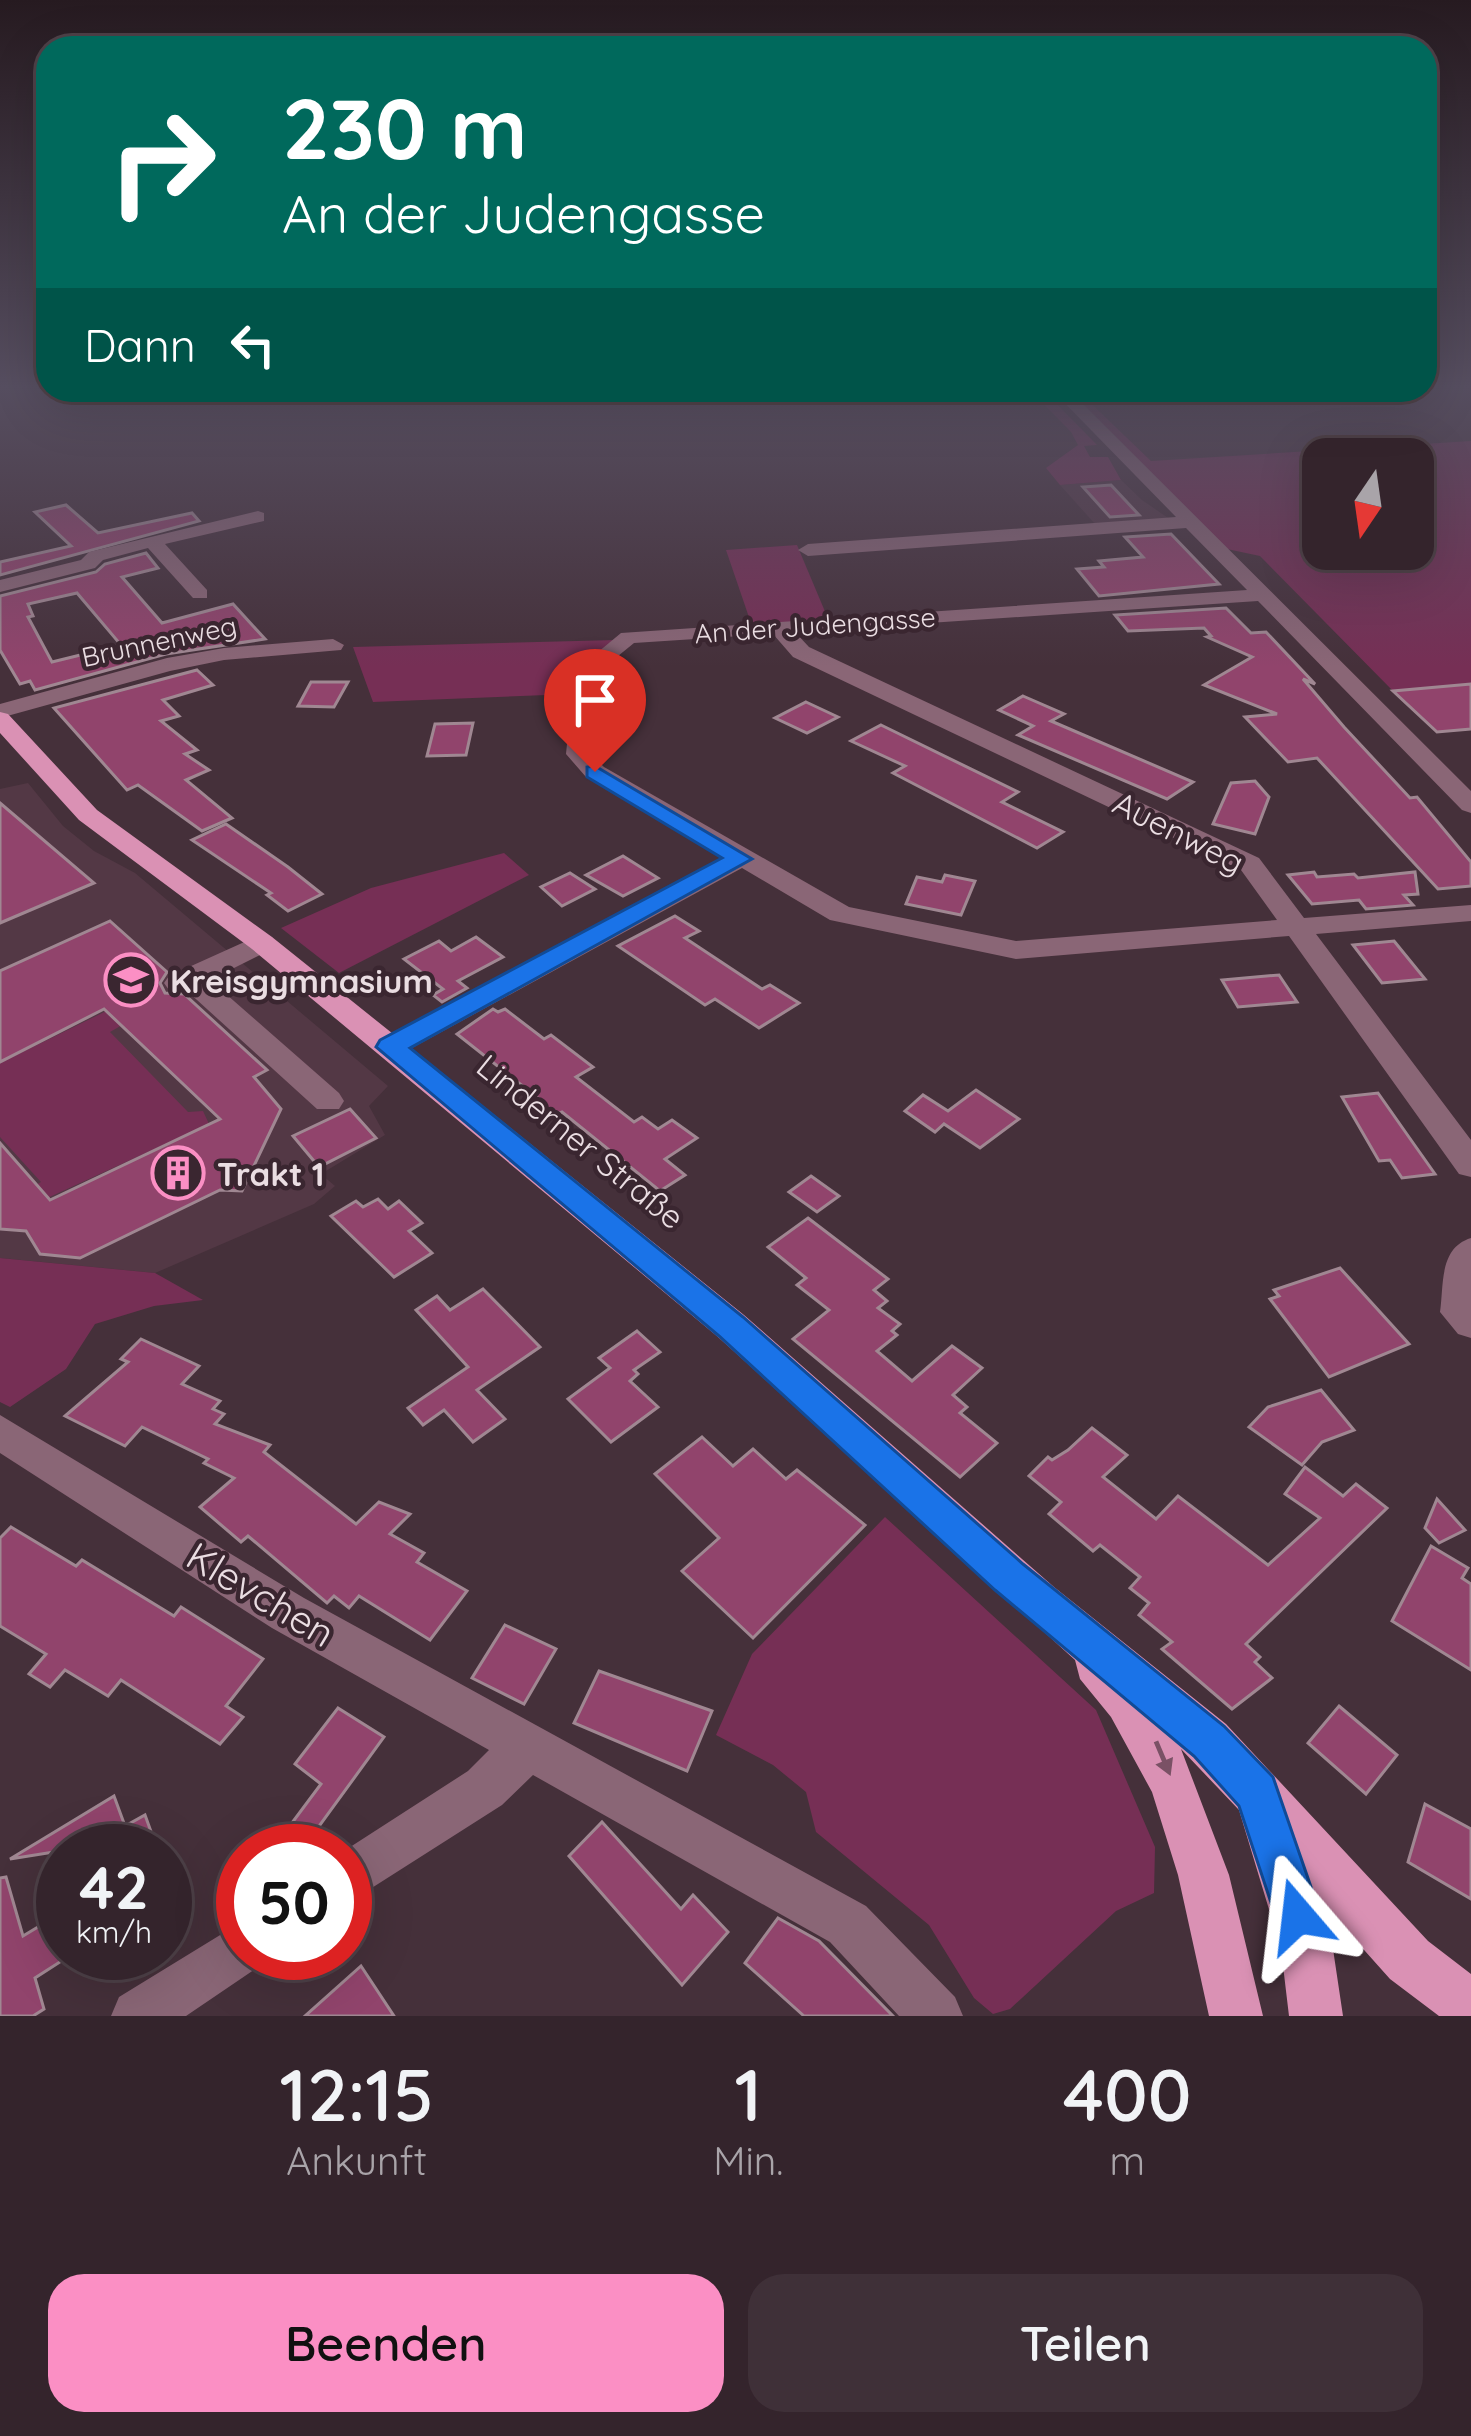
<!DOCTYPE html>
<html lang="de">
<meta charset="utf-8">
<style>
body{margin:0;font-family:Quicksand,sans-serif;background:#3f3038;color:#f1f3f6;height:100vh;display:flex;flex-direction:column;font-size:45px;white-space:nowrap}
*{box-sizing:border-box;margin:0}
p{font-size:39px;color:#a9a4a9}
.icon{flex:none;width:66px;height:66px;fill:none;stroke:currentColor;stroke-width:2;stroke-linecap:round;stroke-linejoin:round}
.map{position:relative;height:2016px;overflow:hidden}
.drawer{display:flex;flex-direction:column;background:#34242c;flex:1}
.drawer>*{flex:none}
.hud{position:absolute;left:36px;top:36px;width:1401px;height:366px;border-radius:36px;box-shadow:0 12px 48px #0002,0 0 0 3px #4e4148;background:#00695c;color:#fff;overflow:hidden}
.needle{width:78px;rotate:193deg}
.buttons{position:absolute;left:1302px;top:438px;display:grid;gap:24px}
.buttons a{display:grid;place-items:center;width:132px;height:132px;border-radius:24px;background:#34242c;box-shadow:0 12px 48px #0002,0 0 0 3px #4e4148;font-size:60px}
.speed{position:absolute;left:36px;top:1824px;display:flex;gap:24px;font-size:60px;font-weight:700;text-align:center}
.speed>*{display:grid;place-content:center;width:156px;height:156px;border-radius:50%;background:#34242c;box-shadow:0 12px 48px #0002,0 0 0 3px #4e4148;line-height:1}
.speed small{font-size:30px;font-weight:400}
.speed .limit{border:18px solid #d22;background:#fff;color:#111}
.pin{position:absolute;display:grid;place-items:center;width:102px;height:102px;color:#fff;margin:-123px -51px;border-radius:50% 50% 50% 0;rotate:-45deg;box-shadow:0 0 12px #0007}
.pin .icon{rotate:45deg}
.me{position:absolute;width:132px;margin:-66px;rotate:343deg;stroke-linejoin:round;filter:drop-shadow(0 0 9px #0008)}
.turn{display:flex;align-items:center;gap:42px;height:252px;padding:0 48px;font-size:54px}
.turn .icon{width:156px;height:156px;stroke-width:2.5}
.turn b{display:block;font-size:84px;line-height:102px}
.then{display:flex;align-items:center;height:114px;padding:0 48px;background:#0003;gap:24px;font-size:45px}
.eta{display:flex;justify-content:space-evenly;align-items:center;height:204px;text-align:center}
.eta b{font-size:72px;font-weight:600;line-height:84px}
.action{display:flex;gap:24px;margin-top:auto;padding:24px 48px}
.action a{flex:1;height:138px;border-radius:36px;background:#fb8fc4;color:#111;font-size:48px;font-weight:600;line-height:138px;text-align:center}
.action a+a{background:#3f3038;color:#f1f3f6}
.map>svg:first-child{display:block}
.built{fill:#533845}
.green{fill:#762f55;fill-rule:evenodd}
.building{fill:#91446c;stroke:#a08792;stroke-width:3;fill-rule:evenodd}
.lines{fill:none;stroke-linecap:round;stroke-linejoin:round}
.minor{fill:#8a6676;fill-rule:evenodd}
.major{fill:#da91b4;fill-rule:evenodd}
.oneway{fill:#7a5165}
.route{fill:#1a73e8;stroke:#114b97;stroke-width:3}
.labels{text-anchor:middle;dominant-baseline:central;stroke-width:9;stroke-linejoin:round;paint-order:stroke}
.far-street-label{font-size:27px;fill:#eadde2;stroke:#3a2630}
.street-label{font-size:33px;fill:#eadde2;stroke:#3a2630}
.poi-label{font-size:33px;font-weight:bold;fill:#eadde2;stroke:#3a2630;text-anchor:start}
.near-street-label{font-size:39px;fill:#eadde2;stroke:#3a2630}
</style>
<div class="map">
<svg width="1471" height="2016" viewBox="0 0 1471 2016">
<rect width="100%" height="100%" fill="#45303a"/>
<g class="built">
<path d="M1121,480L1142,500L1171,520L1095,524L1060,485Z"/>
<path d="M28,783L63,826L94,851L135,873L388,1086L369,1106L385,1135L321,1174L335,1186L314,1204L155,1273L0,1258V789Z"/>
</g>
<g class="green">
<path d="M1030,390H1043L1097,445L1084,446L1090,457H1108L1121,480L1060,485L1046,468L1078,445L1071,432Z"/>
<path d="M1069,390H1077L1151,461L1471,441V684L1393,691L1260,556L1227,549ZM1323,459H1413V549H1323Z"/>
<path d="M797,545L829,621L752,626L726,550Z"/>
<path d="M616,640L568,680L572,694L373,702L353,647Z"/>
<path d="M504,853L529,875L339,973L281,928L371,888Z"/>
<path d="M131,999L145,1012L110,1032L188,1112L203,1111L209,1124L30,1206L22,1193L41,1182L0,1137V1063Z"/>
<path d="M0,1258L155,1273L203,1300L154,1306L95,1324L66,1369L10,1407L0,1402Z"/>
<path d="M885,1517L1096,1710L1155,1847L1154,1893L1116,1911L1010,2009L993,2014L974,1998L929,1925L816,1832L806,1792L773,1765L716,1735L752,1654Z"/>
</g>
<g class="building">
<path d="M1111,485L1139,515L1110,517L1083,487Z"/>
<path d="M66,505L98,533L192,513L199,521L0,575V562L71,546L35,512Z"/>
<path d="M1171,534L1219,584L1099,596L1077,569L1104,567L1099,561L1143,557L1125,537Z"/>
<path d="M146,553L158,568L122,577L162,623L233,604L265,639L166,654L35,690L30,681L20,684L0,650V596L96,572L105,564ZM77,593L121,645L52,662L28,617L33,616L28,604Z"/>
<path d="M1226,608L1251,633L1266,632L1315,684L1303,679L1344,727L1410,798L1417,797L1471,862V886L1438,889L1317,758L1288,762L1245,717L1277,714L1204,685L1252,657L1207,637L1211,636L1204,628L1128,631L1115,615Z"/>
<path d="M197,670L213,685L163,700L179,716L161,721L197,750L185,754L209,770L186,780L232,818L202,831L138,785L127,790L54,708Z"/>
<path d="M311,682H348L334,707L298,706Z"/>
<path d="M1471,684V729L1437,732L1393,691Z"/>
<path d="M1023,696L1064,714L1051,721L1193,782L1167,799L1018,735L1033,726L999,710Z"/>
<path d="M806,702L838,717L807,733L775,718Z"/>
<path d="M473,723L466,755L427,756L435,724Z"/>
<path d="M881,725L1018,792L1002,802L1063,832L1037,848L893,773L905,766L851,741Z"/>
<path d="M1255,781L1269,797L1255,834L1213,824L1231,783Z"/>
<path d="M0,803L94,883L0,923Z"/>
<path d="M226,824L288,867L322,894L288,911L267,895L271,893L192,840Z"/>
<path d="M623,856L658,878L623,896L586,875Z"/>
<path d="M1314,872L1317,877L1354,874L1358,878L1415,872L1418,894L1404,895L1413,905L1366,909L1359,900L1312,904L1288,875Z"/>
<path d="M570,873L595,889L562,906L541,887Z"/>
<path d="M945,875L975,881L961,915L906,904L917,877L942,882Z"/>
<path d="M675,916L699,931L685,938L762,989L770,985L799,1003L759,1028L715,999L705,1005L618,946Z"/>
<path d="M110,921L167,972L160,983L165,993L184,994L267,1070L254,1077L281,1109L242,1191L220,1190L80,1258L40,1254L26,1231L0,1229V1143L50,1200L220,1119L104,1009L0,1062V971Z"/>
<path d="M476,937L503,957L458,981L467,988L442,1002L433,995L443,989L404,959L439,941L451,951Z"/>
<path d="M1394,941L1425,979L1382,983L1353,945Z"/>
<path d="M1279,975L1297,1002L1238,1007L1222,980Z"/>
<path d="M493,1009L498,1012L505,1009L544,1039L551,1035L593,1067L576,1077L634,1122L642,1117L658,1129L672,1120L697,1138L665,1159L685,1175L660,1191L562,1112L545,1119L527,1105L538,1098L457,1034Z"/>
<path d="M976,1090L1019,1119L980,1148L944,1124L935,1132L905,1111L923,1095L948,1111Z"/>
<path d="M1378,1093L1411,1140L1435,1174L1402,1178L1390,1160L1379,1161L1342,1097Z"/>
<path d="M350,1109L376,1138L319,1167L293,1136Z"/>
<path d="M811,1176L839,1196L817,1212L789,1192Z"/>
<path d="M378,1199L388,1209L399,1201L422,1223L409,1231L432,1253L394,1277L331,1216L356,1201L363,1207Z"/>
<path d="M808,1218L888,1279L874,1290L887,1301L878,1308L900,1324L892,1331L897,1335L877,1351L912,1381L952,1346L982,1368L953,1395L967,1407L960,1413L997,1443L960,1477L793,1339L829,1310L797,1285L806,1278L768,1247Z"/>
<path d="M1340,1268L1409,1344L1329,1377L1270,1299L1279,1296L1274,1290Z"/>
<path d="M483,1289L540,1347L477,1390L505,1419L473,1442L444,1410L423,1425L408,1408L468,1367L416,1310L437,1296L450,1310Z"/>
<path d="M637,1331L660,1352L634,1370L638,1374L630,1381L658,1407L611,1442L568,1399L610,1368L599,1358Z"/>
<path d="M141,1339L199,1366L182,1384L220,1401L213,1409L224,1414L215,1424L270,1445L264,1452L356,1524L379,1502L410,1514L390,1534L424,1553L417,1562L467,1591L430,1640L359,1596L349,1608L334,1596L327,1603L248,1536L241,1542L200,1507L234,1478L204,1463L208,1459L142,1427L125,1446L65,1416L128,1362L121,1359Z"/>
<path d="M1321,1390L1354,1430L1322,1442L1302,1465L1249,1427L1268,1407Z"/>
<path d="M1092,1428L1127,1455L1103,1477L1156,1519L1178,1496L1268,1565L1320,1518L1285,1494L1305,1467L1343,1496L1356,1484L1387,1508L1246,1644L1260,1657L1255,1662L1272,1678L1232,1709L1162,1649L1172,1642L1139,1615L1149,1603L1130,1588L1140,1577L1100,1545L1093,1551L1049,1514L1061,1502L1029,1476L1048,1457L1052,1460L1068,1450Z"/>
<path d="M702,1437L733,1466L753,1449L786,1479L797,1470L865,1525L753,1638L682,1571L719,1538L655,1474Z"/>
<path d="M1437,1499L1465,1530L1439,1543L1425,1528Z"/>
<path d="M11,1527L76,1566L82,1560L174,1616L181,1607L263,1659L226,1706L243,1717L220,1744L121,1680L108,1696L65,1670L50,1687L29,1674L46,1654L0,1626V1538Z"/>
<path d="M1431,1546L1468,1568L1462,1578L1471,1584V1670L1392,1621Z"/>
<path d="M505,1625L556,1649L524,1704L472,1678Z"/>
<path d="M599,1671L712,1711L687,1771L574,1723Z"/>
<path d="M1339,1706L1397,1755L1366,1794L1308,1743Z"/>
<path d="M338,1708L384,1737L301,1851H271L321,1784L295,1764Z"/>
<path d="M114,1796L125,1826L145,1815L158,1851H60L10,1859Z"/>
<path d="M1425,1804L1471,1829V1899L1408,1862Z"/>
<path d="M602,1822L681,1909L693,1895L728,1932L682,1985L569,1856Z"/>
<path d="M6,1877L23,1936L63,1912V1960L35,1978L44,2009L33,2016H0V1878Z"/>
<path d="M778,1918L819,1941L893,2016H804L745,1963Z"/>
<path d="M361,1966L394,2016H305Z"/>
</g>
<g class="lines">
<g class="minor">
<path d="M1052,390H1069L1471,791V813L1462,810L1258,601L795,632L809,647L1259,858L1304,918L1471,905V921L1316,934L1471,1140V1177L1459,1174L1289,936L1016,959L830,920L742,868L401,1054H379L375,1047L379,1040L723,857L586,777L566,754L574,672L621,633L1247,590L1186,528L808,556L798,550L808,544L1176,517ZM773,634L793,657L1241,870L1277,920L1016,941L849,907L604,767L590,753L596,674L634,643Z"/>
<path d="M258,511L264,513V521L165,544L207,590V598H193L148,548L103,560L95,568L0,592V580L81,560L89,552Z"/>
<path d="M333,639L344,645L341,650L224,660L170,671L0,718V704L167,658L224,648Z"/>
<path d="M262,934L272,937L276,943L272,949L210,980L339,1093L344,1101L339,1109H317L186,990H169L164,983L169,976Z"/>
<path d="M1471,1238V1338L1458,1334L1440,1312C1444,1284 1439,1248 1471,1238Z"/>
<path d="M0,1415L304,1598L866,1906L955,1997L963,2016H899L830,1942L533,1775L502,1805L345,1905L344,1851L468,1771L489,1750L272,1628L0,1453Z"/>
<path d="M243,1921V1953H267L261,1965L186,2016H111L119,1997Z"/>
</g>
<path class="major" d="M0,712L8,714L97,810L272,937L744,1315L1054,1587L1226,1724L1428,1941L1471,1974V2016H1439L1390,1979L1315,1895L1333,1949L1343,2016H1289L1281,1949L1239,1810L1181,1749L1229,1875L1263,2016H1209L1178,1875L1152,1792L1111,1717L1080,1679L1075,1660L718,1337L252,949L79,820L0,733Z"/>
</g>
<defs><path id="oneway-solid" d="M-6-.8H1V-3.2L6.5 0L1 3.2V.8H-6Z" transform="scale(3)"/></defs>
<use class="oneway" href="#oneway-solid" transform="translate(1163 1758) rotate(67)"/>
<linearGradient id="sky" x2="0" y2="1"><stop stop-color="#261a20"/><stop offset="0.58" stop-color="#564e60"/><stop offset="1" stop-color="#564e60" stop-opacity="0"/></linearGradient>
<rect width="1471" height="667" fill="url(#sky)"/>
<path class="route" d="M595,766L752,859L410,1048L743,1317L1023,1564L1224,1726L1273,1777L1321,1916L1314,1933L1298,1940L1281,1933L1239,1806L1194,1756L995,1590L719,1336L376,1047L380,1040L722,858L587,777V767Z"/>
<defs>
<g id="school-ring" transform="scale(2.7)"><circle r="9.5" fill="#3a2630" stroke="#fb8fc4" stroke-width="1.5"/><path d="M0-5L7-2L0 1L-7-2ZM-4 1L0 2.5L4 1V4Q0 6-4 4Z" fill="#fb8fc4"/></g>
<g id="building-ring" transform="scale(2.7)"><circle r="9.5" fill="#3a2630" stroke="#fb8fc4" stroke-width="1.5"/><path d="M-4-6H4V6H1V3H-1V6H-4ZM-2.5-4.3h1.7v1.8h-1.7ZM.8-4.3h1.7v1.8H.8ZM-2.5-1h1.7V.8h-1.7ZM.8-1h1.7V.8H.8Z" fill="#fb8fc4"/></g>
</defs>
<g fill-rule="evenodd">
<use href="#school-ring" x="131" y="980"/>
<use href="#building-ring" x="178" y="1173"/>
</g>
<g class="labels">
<g class="far-street-label">
<text transform="translate(815 625) rotate(-4)">An der Judengasse</text>
<text transform="translate(159 641) rotate(-12)">Brunnenweg</text>
</g>
<g class="street-label">
<text transform="translate(1179 832) rotate(27)">Auenweg</text>
<text transform="translate(581 1141) rotate(39)">Linderner Straße</text>
</g>
<g class="poi-label">
<text x="170" y="980">Kreisgymnasium</text>
<text x="217" y="1173">Trakt 1</text>
</g>
<g class="near-street-label">
<text transform="translate(261 1594) rotate(31)">Klevchen</text>
</g>
</g>
</svg>
<div class="buttons">
<a><svg class="needle" viewBox="-14 -14 28 28"><path d="M0-13l5 13h-10z" fill="#e53935"/><path d="M0 13l5-13h-10z" fill="#a9a4a9"/></svg></a>
</div>
<div class="speed"><div>42<small>km/h</small></div><div class="limit">50</div></div>
<div class="pin" style="left:595px;top:772px;background:#d93025"><svg class="icon" aria-label="arrive" viewBox="0 0 24 24"><path d="M6 21V4h12l-3 4 3 4H6"/></svg></div>
<svg class="me" style="left:1298px;top:1916px" viewBox="-20 -20 40 40"><path d="M0-17L14 15 0 8-14 15z" fill="#1a73e8" stroke="#fff" stroke-width="4"/></svg>
<div class="hud">
<div class="turn"><svg class="icon" aria-label="right" viewBox="0 0 24 24"><path d="M7 20v-9h11M14 6l5 5-5 5"/></svg><div><b>230 m</b>An der Judengasse</div></div>
<div class="then">Dann<svg class="icon" aria-label="left" viewBox="0 0 24 24"><path d="M17 20v-9H6M10 6l-5 5 5 5"/></svg></div>
</div>
</div>
<section class="drawer">
<div class="eta">
<div><b>12:15</b><p>Ankunft</p></div>
<div><b>1</b><p>Min.</p></div>
<div><b>400</b><p>m</p></div>
</div>
<div class="action"><a>Beenden</a><a>Teilen</a></div>
</section>
